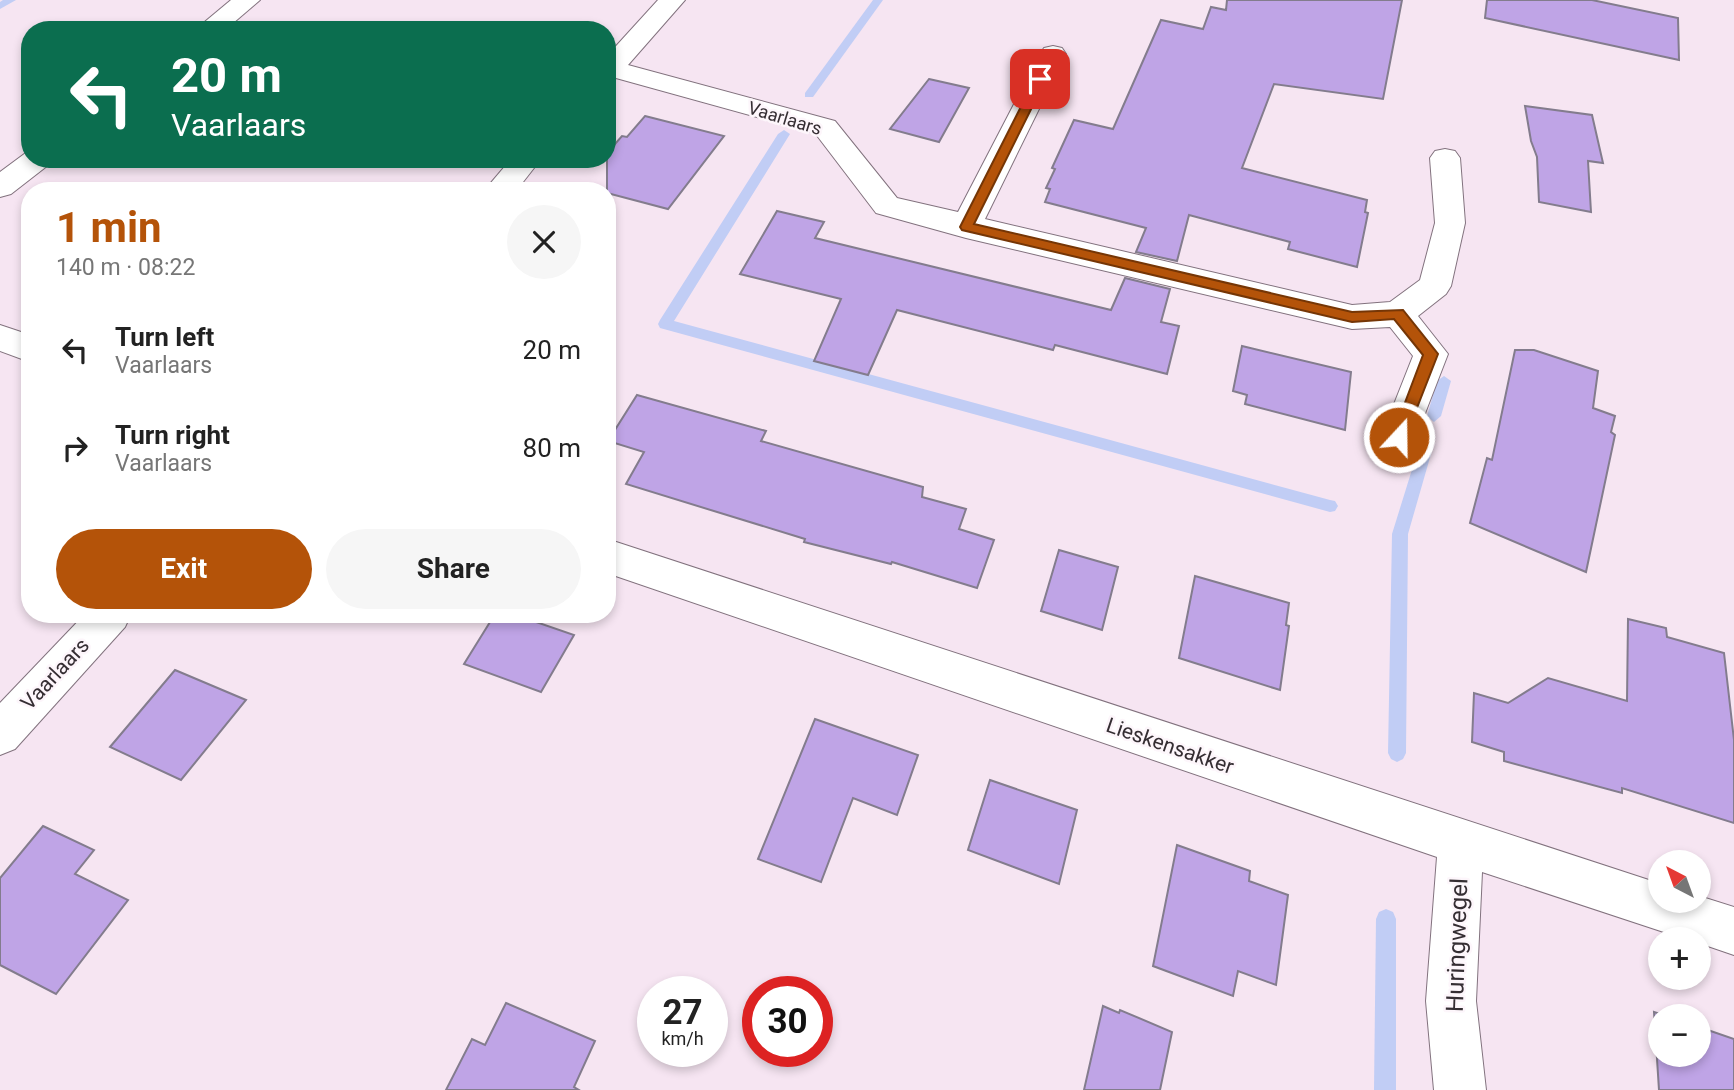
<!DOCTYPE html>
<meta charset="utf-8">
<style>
body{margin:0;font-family:Roboto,sans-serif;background:#f6f6f6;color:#222;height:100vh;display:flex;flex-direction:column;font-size:26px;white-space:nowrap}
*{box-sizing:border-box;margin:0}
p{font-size:23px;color:#767676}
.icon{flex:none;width:38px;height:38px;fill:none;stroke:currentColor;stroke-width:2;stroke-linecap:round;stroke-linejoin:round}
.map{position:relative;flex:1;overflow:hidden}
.panel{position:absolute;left:21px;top:182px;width:595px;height:441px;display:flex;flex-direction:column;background:#fff;border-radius:28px;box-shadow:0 4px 10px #0003}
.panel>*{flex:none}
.hud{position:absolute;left:21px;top:21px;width:595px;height:147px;border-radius:28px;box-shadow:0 4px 10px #0003;background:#0b6e4f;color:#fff;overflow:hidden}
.needle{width:46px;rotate:319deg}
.controls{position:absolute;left:1648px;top:850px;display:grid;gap:14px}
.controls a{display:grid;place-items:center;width:63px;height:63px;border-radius:50%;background:#fff;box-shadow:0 4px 10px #0003;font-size:35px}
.speed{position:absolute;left:637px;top:976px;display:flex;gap:14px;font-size:35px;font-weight:700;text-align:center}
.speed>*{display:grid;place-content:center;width:91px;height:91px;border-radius:50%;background:#fff;box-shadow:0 4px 10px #0003;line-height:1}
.speed small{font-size:18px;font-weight:400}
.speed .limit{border:10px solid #d22;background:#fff;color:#111}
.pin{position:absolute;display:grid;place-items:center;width:60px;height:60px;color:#fff;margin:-30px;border-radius:14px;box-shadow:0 4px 10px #0006}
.me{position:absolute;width:77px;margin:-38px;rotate:21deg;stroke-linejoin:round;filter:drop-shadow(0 0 5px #0008)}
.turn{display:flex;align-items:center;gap:24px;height:147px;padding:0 35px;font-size:32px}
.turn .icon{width:91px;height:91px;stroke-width:2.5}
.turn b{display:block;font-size:49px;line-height:60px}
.round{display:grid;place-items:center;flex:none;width:74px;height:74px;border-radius:37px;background:#f6f6f6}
.summary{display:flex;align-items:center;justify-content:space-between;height:119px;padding:0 35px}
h1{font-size:42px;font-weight:700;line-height:52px;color:#b45309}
.action{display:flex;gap:14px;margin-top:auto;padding:14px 35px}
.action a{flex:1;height:80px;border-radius:42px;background:#b45309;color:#fff;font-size:28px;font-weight:700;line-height:80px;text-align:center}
.action a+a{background:#f6f6f6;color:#222}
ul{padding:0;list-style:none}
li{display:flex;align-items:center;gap:21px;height:98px;padding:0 35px}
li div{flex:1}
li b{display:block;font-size:26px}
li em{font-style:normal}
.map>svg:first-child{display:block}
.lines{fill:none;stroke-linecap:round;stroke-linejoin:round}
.stream{fill:#c1cdf5;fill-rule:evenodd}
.building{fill:#bfa4e6;stroke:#837c8d;stroke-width:2}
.minor-casing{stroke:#82727e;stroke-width:2}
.minor{fill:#fff;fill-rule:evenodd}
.route{fill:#b45309;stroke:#753606;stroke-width:2}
.labels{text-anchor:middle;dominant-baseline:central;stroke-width:5;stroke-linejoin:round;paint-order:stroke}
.far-street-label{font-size:18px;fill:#352e33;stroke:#fdf6fb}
.street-label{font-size:21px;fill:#352e33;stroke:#fdf6fb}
.near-street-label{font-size:24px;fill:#352e33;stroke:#fdf6fb}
</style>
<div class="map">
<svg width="1734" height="1090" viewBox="0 0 1734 1090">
<rect width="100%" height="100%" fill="#f6e5f2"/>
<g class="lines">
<g class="stream">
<path d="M3,0H16L0,9V2Z"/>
<path d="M873,0H883L813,97H805V93Z"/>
<path d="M784,130L790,134L674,321L1330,500L1335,501L1338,506L1335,511L1330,512L660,328L658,324L660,320L778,134Z"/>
<path d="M1444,376L1451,381L1441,416L1434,422L1427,416L1437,381Z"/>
<path d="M1426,441L1433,447L1408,534L1406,753L1403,759L1397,762L1391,759L1388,753L1392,534L1419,447Z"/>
<path d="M1386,909L1393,912L1396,919V1090H1374L1376,919L1379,912Z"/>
</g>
</g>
<g class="building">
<path d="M1227,0H1402L1383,99L1274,84L1242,168L1367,200L1365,212L1368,213L1357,267L1288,249L1290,242L1189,215L1177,261L1136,252L1146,228L1045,202L1050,189L1046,188L1055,169L1052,168L1074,120L1113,129L1161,20L1203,29L1211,7L1226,10Z"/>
<path d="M1487,0H1592L1678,18L1679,60L1485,18Z"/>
<path d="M929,79L969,88L939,142L890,129Z"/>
<path d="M1525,106L1592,115L1603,163L1588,161L1591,212L1539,202L1537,157L1531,141Z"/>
<path d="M645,116L724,136L668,209L607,193V153L622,136L627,137Z"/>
<path d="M777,211L824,222L815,238L1111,310L1125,278L1170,289L1161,322L1179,326L1167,374L1055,345L1053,350L897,310L868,375L814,361L841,299L740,274Z"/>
<path d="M1242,346L1351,372L1345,430L1245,404L1247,395L1233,391Z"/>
<path d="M1515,350H1534L1598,371L1593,408L1615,416L1611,432L1615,435L1586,572L1470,523L1487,458L1492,460Z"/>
<path d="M637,395L766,431L761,441L923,487L922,497L966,509L959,529L994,540L977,588L892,562L891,564L804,542L805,539L626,484L644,452L608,441Z"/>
<path d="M1059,550L1118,567L1102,630L1041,611Z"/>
<path d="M1195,576L1289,603L1286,625L1289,626L1280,690L1179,658Z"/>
<path d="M495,614H513L574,635L541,692L464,664Z"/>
<path d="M1628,619L1666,628L1667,637L1724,653L1734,740V823L1622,788V793L1504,761V752L1472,742L1474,693L1508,703L1548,678L1627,701Z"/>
<path d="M175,670L246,700L181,780L110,747Z"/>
<path d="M815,719L918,755L897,815L853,798L821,882L758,859Z"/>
<path d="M990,780L1077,810L1059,884L968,850Z"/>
<path d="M43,826L94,850L75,874L128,900L56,994L0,965V878Z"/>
<path d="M1177,845L1250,871L1249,881L1288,895L1276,985L1238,971L1233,996L1153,966Z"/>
<path d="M506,1003L595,1041L574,1087L579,1090H446L472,1039L485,1045Z"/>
<path d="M1103,1006L1119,1013L1120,1010L1172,1032L1160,1090H1084Z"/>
<path d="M1654,1012L1669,1017H1661V1055H1699V1027L1734,1039V1090H1659Z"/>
</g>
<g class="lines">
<g class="minor-casing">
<g id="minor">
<path d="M231,0H260L225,30H195Z"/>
<path d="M658,0H685L628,65L835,121L897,198L958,212L1040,54L1044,48L1053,46L1062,48L1066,54L985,219L1352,305L1390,302L1420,280L1435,223L1430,158L1435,151L1445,149L1455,151L1460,158L1465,223L1451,286L1446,294L1418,316L1448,354L1412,447L1399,451L1386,447L1381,437L1413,356L1390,327L1352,329L966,238L876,213L815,133L616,78L607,80V56Z"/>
<path d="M27,152H30V159H51L47,166L11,194L0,197V172Z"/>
<path d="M511,159H541L516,191H484Z"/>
<path d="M0,325L30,335V362L0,351Z"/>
<path d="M607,539L1661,884V901H1699V896L1734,907V955L1699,943V940H1688L1482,872L1476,1001L1486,1090H1434L1426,1001L1437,857L607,573Z"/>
<path d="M85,614H131L125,627L15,749L0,755V703Z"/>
</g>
</g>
<use href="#minor" class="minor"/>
</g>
<path class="route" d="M1040,75L1046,79L974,224L1352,312L1403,310L1438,354L1404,441L1399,443L1392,437L1423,355L1394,319L1352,322L962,230L960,227L1035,79Z"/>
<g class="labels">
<g class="far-street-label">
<text transform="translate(785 118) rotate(17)">Vaarlaars</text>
</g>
<g class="street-label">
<text transform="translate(55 674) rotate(-47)">Vaarlaars</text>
<text transform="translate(1170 746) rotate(19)">Lieskensakker</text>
</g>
<g class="near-street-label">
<text transform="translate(1457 945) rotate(-88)">Huringwegel</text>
</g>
</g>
</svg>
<div class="controls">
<a><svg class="needle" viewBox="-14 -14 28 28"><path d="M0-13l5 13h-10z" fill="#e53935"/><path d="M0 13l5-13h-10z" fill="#767676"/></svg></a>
<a>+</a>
<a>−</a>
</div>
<div class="speed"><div>27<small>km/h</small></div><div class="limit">30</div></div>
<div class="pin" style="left:1040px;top:79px;background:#d93025"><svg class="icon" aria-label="arrive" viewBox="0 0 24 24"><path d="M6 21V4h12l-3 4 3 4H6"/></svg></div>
<svg class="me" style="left:1399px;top:437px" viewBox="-20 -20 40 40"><circle r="17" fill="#b45309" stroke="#fff" stroke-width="3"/><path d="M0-11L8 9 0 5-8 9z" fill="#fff"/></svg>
<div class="hud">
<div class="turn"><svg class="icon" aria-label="left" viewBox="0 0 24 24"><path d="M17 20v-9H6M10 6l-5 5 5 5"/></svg><div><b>20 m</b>Vaarlaars</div></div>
</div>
<section class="panel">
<div class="summary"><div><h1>1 min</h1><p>140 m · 08:22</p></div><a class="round"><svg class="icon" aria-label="close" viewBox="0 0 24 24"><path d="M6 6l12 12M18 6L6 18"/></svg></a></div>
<ul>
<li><svg class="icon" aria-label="left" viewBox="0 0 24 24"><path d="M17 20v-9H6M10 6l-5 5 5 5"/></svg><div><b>Turn left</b><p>Vaarlaars</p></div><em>20 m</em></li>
<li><svg class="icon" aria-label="right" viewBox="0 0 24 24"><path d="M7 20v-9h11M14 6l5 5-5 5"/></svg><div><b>Turn right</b><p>Vaarlaars</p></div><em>80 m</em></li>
</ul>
<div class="action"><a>Exit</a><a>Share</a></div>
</section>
</div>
